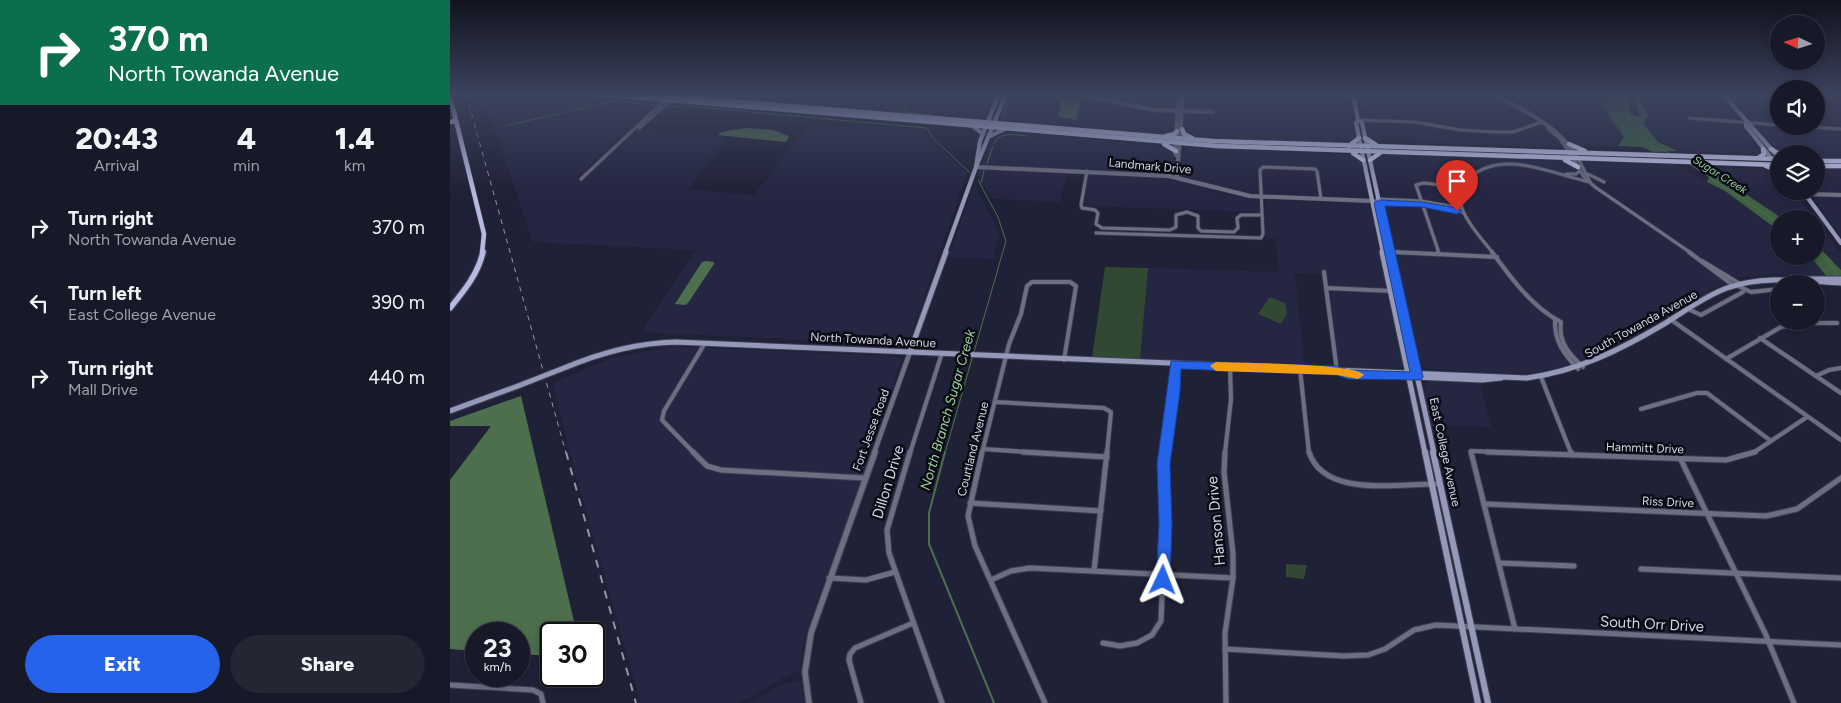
<!DOCTYPE html>
<meta charset="utf-8">
<style>
body{margin:0;font-family:Figtree,sans-serif;background:#242634;color:#f1f3f6;height:100vh;display:flex;flex-direction:column;font-size:19px;white-space:nowrap}
*{box-sizing:border-box;margin:0}
p{font-size:16px;color:#9ea0a8}
.icon{flex:none;width:28px;height:28px;fill:none;stroke:currentColor;stroke-width:2;stroke-linecap:round;stroke-linejoin:round}
.map{position:relative;flex:1;overflow:hidden}
.details{display:flex;flex-direction:column;background:#171928;width:450px}
.details>*{flex:none}
.guide{background:#0b6e4f;color:#fff;overflow:hidden}
.needle{width:32px;rotate:274deg}
.buttons{position:absolute;left:1320px;top:15px;display:grid;gap:10px}
.buttons a{display:grid;place-items:center;width:55px;height:55px;border-radius:50%;background:#171928;box-shadow:0 2px 8px #0003,0 0 0 1px #363845;font-size:25px}
.speed{position:absolute;left:15px;top:622px;display:flex;gap:10px;font-size:25px;font-weight:700;text-align:center}
.speed>*{display:grid;place-content:center;width:65px;height:65px;border-radius:50%;background:#171928;box-shadow:0 2px 8px #0003,0 0 0 1px #363845;line-height:1}
.speed small{font-size:12px;font-weight:400}
.speed .limit{border:2px solid #111;border-radius:8px;background:#fff;color:#111}
.pin{position:absolute;display:grid;place-items:center;width:42px;height:42px;color:#fff;margin:-51px -21px;border-radius:50% 50% 50% 0;rotate:-45deg;box-shadow:0 0 5px #0007}
.pin .icon{rotate:45deg}
.me{position:absolute;width:55px;margin:-28px;rotate:2deg;stroke-linejoin:round;filter:drop-shadow(0 0 4px #0008)}
.turn{display:flex;align-items:center;gap:18px;height:105px;padding:0 25px;font-size:22px}
.turn .icon{width:65px;height:65px;stroke-width:2.5}
.turn b{display:block;font-size:35px;line-height:42px}
.eta{display:flex;justify-content:space-evenly;align-items:center;height:85px;text-align:center}
.eta b{font-size:30px;font-weight:800;line-height:35px}
.button{display:flex;gap:10px;margin-top:auto;padding:10px 25px}
.button a{flex:1;height:58px;border-radius:30px;background:#2563eb;color:#fff;font-size:20px;font-weight:800;line-height:58px;text-align:center}
.button a+a{background:#242634;color:#f1f3f6}
ul{padding:0;list-style:none}
li{display:flex;align-items:center;gap:15px;height:75px;padding:0 25px}
li div{flex:1}
li b{display:block;font-size:19px}
li em{font-style:normal}
main{display:flex;flex:1;min-height:0}
.map>svg:first-child{display:block}
.built{fill:#252642}
.green{fill:#314832}
.forest{fill:#3f6141}
.water{fill:#4d6f4e}
.lines{fill:none;stroke-linecap:round;stroke-linejoin:round}
.stream-far1{stroke:#4d6f4e;stroke-width:1}
.stream{stroke:#4d6f4e;stroke-width:2}
.minor-far2-casing{stroke:#3c3e52;stroke-width:4.5}
.minor-far1-casing{stroke:#3c3e52;stroke-width:5.5}
.minor-casing{stroke:#3c3e52;stroke-width:7}
.tertiary-far2-casing{stroke:#3c3e52;stroke-width:5}
.tertiary-far1-casing{stroke:#3c3e52;stroke-width:6}
.tertiary-casing{stroke:#3c3e52;stroke-width:8}
.secondary-far2-casing{stroke:#3c3e52;stroke-width:5}
.secondary-far1-casing{stroke:#3c3e52;stroke-width:7}
.secondary-casing{stroke:#3c3e52;stroke-width:8}
.primary-far1-casing{stroke:#3c3e52;stroke-width:5.5}
.primary-casing{stroke:#3c3e52;stroke-width:8}
.trunk-casing{stroke:#3c3e52;stroke-width:5.5}
.minor-far2{stroke:#6c6e81;stroke-width:3}
.minor-far1{stroke:#6c6e81;stroke-width:4}
.minor{stroke:#6c6e81;stroke-width:5}
.tertiary-far2{stroke:#6c6e81;stroke-width:4}
.tertiary-far1{stroke:#6c6e81;stroke-width:4.5}
.tertiary{stroke:#6c6e81;stroke-width:5.5}
.secondary-far2{stroke:#9599b7;stroke-width:4}
.secondary-far1{stroke:#9599b7;stroke-width:5}
.secondary{stroke:#9599b7;stroke-width:6}
.primary-far1{stroke:#b6bae0;stroke-width:4.5}
.primary{stroke:#b6bae0;stroke-width:5.5}
.trunk{stroke:#c6caef;stroke-width:4.5}
.rail-far1{stroke:#9496a7;stroke-width:1;stroke-dasharray:5 5;stroke-linecap:butt}
.rail{stroke:#9496a7;stroke-width:2;stroke-dasharray:8 8;stroke-linecap:butt}
.secondary-bridge-casing{stroke:#3c3e52;stroke-width:7;stroke-linecap:butt}
.secondary-bridge{stroke:#9599b7;stroke-width:5}
.route{fill:#2563eb;stroke:#184099}
.slow{fill:#f59e0b}
.labels{text-anchor:middle;dominant-baseline:central;stroke-width:5;stroke-linejoin:round;paint-order:stroke}
.far-water-label{font-size:11px;font-style:italic;fill:#98d09a;stroke:#0b0b15}
.street-label{font-size:12px;fill:#d4d6e4;stroke:#0b0b15}
.water-label{font-size:14px;font-style:italic;fill:#98d09a;stroke:#0b0b15}
.near-street-label{font-size:15px;fill:#d4d6e4;stroke:#0b0b15}
</style>
<main>
<section class="details">
<div class="guide">
<div class="turn"><svg class="icon" aria-label="right" viewBox="0 0 24 24"><path d="M7 20v-9h11M14 6l5 5-5 5"/></svg><div><b>370 m</b>North Towanda Avenue</div></div>
</div>
<div class="eta">
<div><b>20:43</b><p>Arrival</p></div>
<div><b>4</b><p>min</p></div>
<div><b>1.4</b><p>km</p></div>
</div>
<ul>
<li><svg class="icon" aria-label="right" viewBox="0 0 24 24"><path d="M7 20v-9h11M14 6l5 5-5 5"/></svg><div><b>Turn right</b><p>North Towanda Avenue</p></div><em>370 m</em></li>
<li><svg class="icon" aria-label="left" viewBox="0 0 24 24"><path d="M17 20v-9H6M10 6l-5 5 5 5"/></svg><div><b>Turn left</b><p>East College Avenue</p></div><em>390 m</em></li>
<li><svg class="icon" aria-label="right" viewBox="0 0 24 24"><path d="M7 20v-9h11M14 6l5 5-5 5"/></svg><div><b>Turn right</b><p>Mall Drive</p></div><em>440 m</em></li>
</ul>
<div class="button"><a>Exit</a><a>Share</a></div>
</section>
<div class="map">
<svg width="1391" height="703" viewBox="0 0 1391 703">
<rect width="100%" height="100%" fill="#1f2136"/>
<g class="built">
<path d="M33,94H75L203,107L126,178L134,179L189,129L277,138L238,189L304,195L359,125L388,127L404,124L473,129L517,174L458,343L455,344L202,333L193,330L245,250L83,242Z"/>
<path d="M532,94H544L535,116L532,118L522,117Z"/>
<path d="M558,94H899L905,139L898,143H853L700,134L555,121L551,119L550,116Z"/>
<path d="M908,94H1040L1095,127L1109,141L1111,146L1110,148L922,141L917,136Z"/>
<path d="M1047,94H1133L1151,104L1174,137L1168,146L1162,147L1124,145L1101,124Z"/>
<path d="M1197,94H1269L1312,153L1301,156L1227,151L1204,140L1194,124L1196,116L1199,117L1190,102L1201,100Z"/>
<path d="M1276,94H1329V126H1366V94H1391V158H1366V154L1330,153Z"/>
<path d="M559,131L716,146L723,153L724,171L720,173L636,169L635,173L617,172L610,202L543,199L527,175L543,135L550,132Z"/>
<path d="M741,147L904,155L911,160L920,196L917,198L800,194L773,189L730,174L733,151Z"/>
<path d="M939,154L1224,164L1275,191L1329,231V256H1360L1377,277L1321,274L1287,278L1261,289L1143,359L1094,373L1046,374L976,368L969,365L966,359L929,194L924,159L928,155Z"/>
<path d="M1366,167L1391,168V237L1359,191H1366Z"/>
<path d="M1263,168L1325,170L1329,174V191H1345L1364,219H1333L1269,176Z"/>
<path d="M639,174L721,178L753,186L774,194L808,199L810,212L633,206Z"/>
<path d="M524,184L549,232L543,259L498,257Z"/>
<path d="M815,200L916,202L922,206L954,361L952,367L947,369L889,366L877,274L845,273L854,364L690,361L698,268L828,272L826,239L815,237Z"/>
<path d="M1366,222L1391,253V270L1366,244Z"/>
<path d="M215,346L445,356L451,359L434,415L357,630L352,652L351,670L336,676L290,703H191L125,472L103,383L162,358L190,352L208,350Z"/>
<path d="M981,380L1030,382L1041,427L980,425L974,387L977,382Z"/>
<path d="M351,680L354,703H298L332,684Z"/>
</g>
<g class="green">
<path d="M1133,94C1145,94 1151,103 1161,103L1157,94H1166L1174,112L1156,111L1151,104Z"/>
<path d="M655,267L698,268L690,361L642,358Z"/>
<path d="M820,297L835,303L837,314L831,324L808,314Z"/>
<path d="M836,564L857,565L854,579L836,577Z"/>
</g>
<g class="forest">
<path d="M1166,94H1176L1181,114L1190,117L1185,100L1189,99L1199,117H1196L1194,124L1208,142L1227,151L1203,152L1192,147L1168,146L1174,137L1156,111L1174,112Z"/>
<path d="M1263,168L1269,176L1333,219H1329V231L1275,191L1257,182Z"/>
<path d="M1366,244L1391,270V277H1377L1360,256H1366Z"/>
</g>
<g class="water">
<path d="M615,99L631,101L626,120L608,117L611,101Z"/>
<path d="M296,128L323,130L339,136L336,142L267,135L275,131Z"/>
<path d="M256,261L264,262V264L238,303L235,305L225,304L252,262Z"/>
<path d="M71,396L127,634H101V656L69,654V634H26V651L0,649V480L41,426H0V421Z"/>
</g>
<g class="lines">
<g class="stream-far1">
<path d="M1171,94C1175,103 1176,112 1180,121C1187,140 1202,145 1219,153"/>
<path d="M559,99L561,94"/>
<path d="M458,101L454,112L482,115"/>
<path d="M218,107L235,106L477,128L483,138L519,172"/>
<path d="M553,117L558,103"/>
<path d="M55,126L164,101L206,105"/>
<path d="M544,143C551,131 565,135 577,136"/>
<path d="M1238,163L1329,223"/>
<path d="M537,164L543,146"/>
<path d="M531,183L534,171"/>
<path d="M1366,250L1379,262L1388,276"/>
<path d="M524,352L556,241L548,217L528,180"/>
<path d="M495,453L523,355"/>
</g>
<path class="stream" d="M495,452L479,513V544L544,703"/>
<g class="minor-far2-casing">
<g id="minor-far2">
<path d="M1239,118L1329,125"/>
<path d="M908,120L965,122L1010,130L1045,132H1063L1092,122"/>
<path d="M1340,126L1391,129"/>
<path d="M189,128L220,101"/>
<path d="M1120,153L1134,177L1145,187L1241,253"/>
<path d="M1128,158L1140,182"/>
<path d="M637,171L631,205L632,208L645,210L648,213L646,224L652,228L720,230L726,227V215L737,212L748,216V228L751,231L784,232L788,228L787,218L791,215H812"/>
<path d="M1116,174H1126L1130,171"/>
<path d="M1138,174L1154,182"/>
<path d="M131,179L215,100"/>
<path d="M927,199L971,201L1011,208"/>
<path d="M923,201L929,203L979,205L1013,212"/>
<path d="M646,233L811,238L813,234L810,170L813,167L865,169L867,171L871,199"/>
<path d="M940,252L970,253"/>
<path d="M989,253L966,185L973,183L1012,187"/>
<path d="M1043,253C1029,235 993,200 1019,178C1053,148 1101,174 1140,182"/>
</g>
</g>
<g class="minor-far1-casing">
<g id="minor-far1">
<path d="M943,252L1047,257"/>
<path d="M988,252L989,254"/>
<path d="M1042,252C1061,278 1082,307 1111,322C1108,342 1119,354 1133,367"/>
<path d="M1239,252L1284,286"/>
<path d="M1252,261L1290,284"/>
<path d="M874,272L887,371"/>
<path d="M1286,285L1301,292L1329,289"/>
<path d="M876,288L942,291"/>
<path d="M1238,309L1251,315L1293,292"/>
<path d="M1220,319L1391,440"/>
<path d="M1105,320C1104,341 1114,354 1128,369"/>
<path d="M1310,338L1391,393"/>
<path d="M1276,359L1331,327L1355,323H1387"/>
<path d="M850,369L859,453"/>
<path d="M1366,376L1379,370L1391,368"/>
<path d="M1091,377L1121,453"/>
<path d="M545,402L654,408L661,412L657,453"/>
<path d="M1191,409L1247,393H1257L1321,441"/>
<path d="M533,449L592,453"/>
<path d="M244,453L212,420L214,411L255,343"/>
<path d="M460,453L492,353"/>
<path d="M532,453L559,344L571,314L577,286L582,282H620L626,286L614,360"/>
<path d="M715,453L724,392L725,365"/>
<path d="M775,453L781,399L780,367"/>
<path d="M1021,453V451L1072,453"/>
<path d="M1303,453L1357,417"/>
</g>
</g>
<g class="minor-casing">
<g id="minor">
<path d="M243,452L257,466L271,470L414,478"/>
<path d="M460,452L437,530L439,553L492,703"/>
<path d="M532,452L518,516L525,546L595,703"/>
<path d="M573,452L657,457"/>
<path d="M775,452L774,472L783,554V578L775,633L776,703"/>
<path d="M859,452C874,499 951,483 990,484"/>
<path d="M1021,452L1065,629"/>
<path d="M1037,452L1276,460L1305,452"/>
<path d="M1121,452L1122,455"/>
<path d="M1231,460L1315,633L1344,703"/>
<path d="M520,503L651,511"/>
<path d="M1034,504L1316,516L1347,509L1391,478"/>
<path d="M1049,563L1124,566"/>
<path d="M1191,569L1391,578"/>
<path d="M644,571L657,452"/>
<path d="M379,578L416,580L445,572"/>
<path d="M541,580L561,571L580,568L783,578"/>
<path d="M653,643L670,646L687,643L702,635L711,621L715,524L713,463L715,452"/>
<path d="M775,649L894,656L918,655L935,649L964,630L986,625L1391,645"/>
<path d="M0,685L83,690L91,694L93,703"/>
<path d="M411,703L399,660L400,654L405,648L463,623"/>
</g>
</g>
<g class="tertiary-far2-casing">
<g id="tertiary-far2">
<path d="M629,94L703,110L763,112"/>
<path d="M1044,94C1079,114 1105,123 1128,158"/>
<path d="M1098,128L1110,138L1120,153"/>
<path d="M728,157L725,153L728,105L733,97"/>
<path d="M526,167L719,176L800,196L923,201"/>
<path d="M727,176L733,94"/>
<path d="M1355,194L1391,195"/>
</g>
</g>
<g class="tertiary-far1-casing">
<path id="tertiary-far1" d="M424,453L460,352"/>
</g>
<g class="tertiary-casing">
<path id="tertiary" d="M359,703L355,672L361,633L425,452"/>
</g>
<g class="secondary-far2-casing">
<g id="secondary-far2">
<path d="M903,94L908,120L912,123L940,253"/>
<path d="M1273,94L1329,158"/>
<path d="M908,120L906,123L933,253"/>
<path d="M1296,122V126L1329,168"/>
<path d="M524,127L533,134"/>
<path d="M540,136L555,129"/>
<path d="M526,167L530,141L549,94"/>
<path d="M1350,191L1355,194L1391,243"/>
<path d="M495,253L526,167L556,94"/>
</g>
</g>
<g class="secondary-far1-casing">
<g id="secondary-far1">
<path d="M932,252L975,453"/>
<path d="M940,252L984,453"/>
<path d="M1341,279H1391"/>
<path d="M460,352L496,252"/>
<path d="M114,368C150,353 186,343 225,342L1077,378C1128,371 1170,350 1214,324C1235,311 1255,296 1277,288C1313,275 1354,281 1391,283"/>
<path d="M888,371L898,374L1032,380L1051,378"/>
<path d="M0,411L68,386"/>
</g>
</g>
<g class="secondary-casing">
<g id="secondary">
<path d="M975,452L1028,703"/>
<path d="M983,452L1038,703"/>
</g>
</g>
<g class="primary-far1-casing">
<path id="primary-far1" d="M0,96L34,234L32,253"/>
</g>
<g class="primary-casing">
<path id="primary" d="M0,308C14,291 28,274 33,252"/>
</g>
<g class="trunk-casing">
<g id="trunk">
<path d="M147,94L768,146L1329,165"/>
<path d="M193,94L763,141L1329,159"/>
<path d="M0,122L5,121"/>
<path d="M732,129L734,134L742,138"/>
<path d="M716,136L725,134L727,131"/>
<path d="M915,138L926,145"/>
<path d="M714,144L726,151"/>
<path d="M1119,144L1135,151"/>
<path d="M899,146L909,138"/>
<path d="M1321,149L1329,154"/>
<path d="M903,153L913,160"/>
<path d="M1308,158L1314,154L1313,149"/>
<path d="M920,160L930,153"/>
<path d="M1115,160L1128,167"/>
<path d="M1366,161H1391"/>
<path d="M1316,166L1329,171"/>
<path d="M1366,166H1391"/>
</g>
</g>
<use href="#minor-far2" class="minor-far2"/>
<use href="#minor-far1" class="minor-far1"/>
<use href="#minor" class="minor"/>
<use href="#tertiary-far2" class="tertiary-far2"/>
<use href="#tertiary-far1" class="tertiary-far1"/>
<use href="#tertiary" class="tertiary"/>
<use href="#secondary-far2" class="secondary-far2"/>
<use href="#secondary-far1" class="secondary-far1"/>
<use href="#secondary" class="secondary"/>
<use href="#primary-far1" class="primary-far1"/>
<use href="#primary" class="primary"/>
<use href="#trunk" class="trunk"/>
<path class="rail-far1" d="M16,94L116,453"/>
<path class="rail" d="M116,452L186,703"/>
<g class="secondary-bridge-casing">
<path id="secondary-bridge" d="M68,386L114,368"/>
</g>
<use href="#secondary-bridge" class="secondary-bridge"/>
</g>
<linearGradient id="sky" x2="0" y2="1"><stop stop-color="#11121e"/><stop offset="0.49" stop-color="#3c435d"/><stop offset="1" stop-color="#3c435d" stop-opacity="0"/></linearGradient>
<rect width="1391" height="193" fill="url(#sky)"/>
<path class="route" d="M929,200L972,202L1007,208L1012,211L1007,214L972,207L935,206L973,377L971,380L898,379L887,375L731,369L730,392L720,464L722,524L720,580L718,584L713,586L708,584L706,580L709,524L707,464L721,361L887,366L898,370L960,372L924,203Z"/>
<path class="slow" d="M766,362C786,363 907,363 914,375L908,379L887,375L766,371L760,366Z"/>
<g class="labels">
<g class="far-water-label">
<text transform="translate(1270 175) rotate(32)">Sugar Creek</text>
</g>
<g class="street-label">
<text transform="translate(700 166) rotate(5)">Landmark Drive</text>
<text transform="translate(1191 324) rotate(-29)">South Towanda Avenue</text>
<text transform="translate(423 340) rotate(3)">North Towanda Avenue</text>
<text transform="translate(421 430) rotate(-70)">Fort Jesse Road</text>
<text transform="translate(1195 448) rotate(2)">Hammitt Drive</text>
<text transform="translate(523 449) rotate(-76)">Courtland Avenue</text>
<text transform="translate(995 452) rotate(78)">East College Avenue</text>
<text transform="translate(1218 502) rotate(3)">Riss Drive</text>
</g>
<g class="water-label">
<text transform="translate(498 410) rotate(-74)">North Branch Sugar Creek</text>
</g>
<g class="near-street-label">
<text transform="translate(438 482) rotate(-73)">Dillon Drive</text>
<text transform="translate(766 521) rotate(-95)">Hanson Drive</text>
<text transform="translate(1202 624) rotate(3)">South Orr Drive</text>
</g>
</g>
</svg>
<div class="buttons">
<a><svg class="needle" viewBox="-14 -14 28 28"><path d="M0-13l5 13h-10z" fill="#e53935"/><path d="M0 13l5-13h-10z" fill="#9ea0a8"/></svg></a>
<a><svg class="icon" aria-label="sound" viewBox="0 0 24 24"><path d="M4 9h4l5-4v14l-5-4H4zM17 9q2 3 0 6"/></svg></a>
<a><svg class="icon" aria-label="layers" viewBox="0 0 24 24"><path d="M12 4l9 5-9 5-9-5zM3 14l9 5 9-5"/></svg></a>
<a>+</a>
<a>−</a>
</div>
<div class="speed"><div>23<small>km/h</small></div><div class="limit">30</div></div>
<div class="pin" style="left:1007px;top:211px;background:#d93025"><svg class="icon" aria-label="arrive" viewBox="0 0 24 24"><path d="M6 21V4h12l-3 4 3 4H6"/></svg></div>
<svg class="me" style="left:713px;top:580px" viewBox="-20 -20 40 40"><path d="M0-17L14 15 0 8-14 15z" fill="#2563eb" stroke="#fff" stroke-width="4"/></svg>
</div>
</main>
